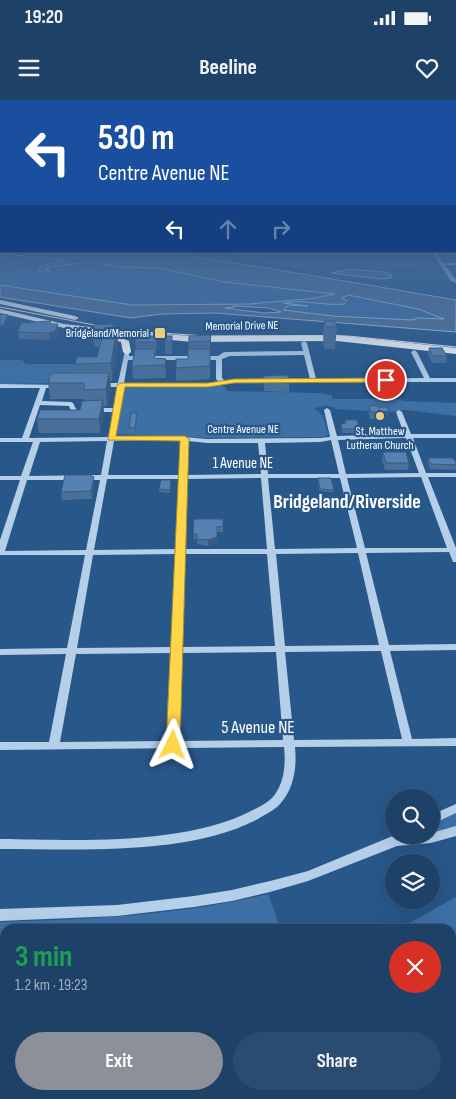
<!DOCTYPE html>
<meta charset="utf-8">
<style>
body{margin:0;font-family:"Sofia Sans Condensed",sans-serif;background:#2b4c71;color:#f1f3f6;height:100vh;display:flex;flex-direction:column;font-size:19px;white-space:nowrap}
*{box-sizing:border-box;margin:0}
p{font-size:16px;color:#a1afc0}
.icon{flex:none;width:28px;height:28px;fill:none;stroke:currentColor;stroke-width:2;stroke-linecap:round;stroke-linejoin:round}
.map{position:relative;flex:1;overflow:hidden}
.sheet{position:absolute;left:0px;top:824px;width:456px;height:176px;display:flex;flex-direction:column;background:#1e4168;border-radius:15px 15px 0 0;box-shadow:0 5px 20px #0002,0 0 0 1px #3c5a7c}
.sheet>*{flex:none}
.top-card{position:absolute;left:0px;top:0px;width:456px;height:152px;box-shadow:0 5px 20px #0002,0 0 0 1px #3c5a7c;background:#1a4fa0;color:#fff;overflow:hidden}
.buttons{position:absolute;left:385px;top:689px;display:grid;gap:10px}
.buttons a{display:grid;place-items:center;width:55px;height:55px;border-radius:50%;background:#1e4168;box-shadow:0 5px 20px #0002,0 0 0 1px #3c5a7c;font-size:25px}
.pin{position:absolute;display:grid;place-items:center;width:42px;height:42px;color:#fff;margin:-21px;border:2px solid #fff;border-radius:50%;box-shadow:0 1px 5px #0007}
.me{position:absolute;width:55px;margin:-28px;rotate:3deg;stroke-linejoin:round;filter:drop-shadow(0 0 4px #0008)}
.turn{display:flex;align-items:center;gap:18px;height:105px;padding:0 15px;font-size:22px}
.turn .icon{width:65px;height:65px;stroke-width:2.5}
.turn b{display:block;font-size:35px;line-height:42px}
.lanes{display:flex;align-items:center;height:48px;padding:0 15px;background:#0003;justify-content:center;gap:25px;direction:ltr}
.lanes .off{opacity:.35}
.round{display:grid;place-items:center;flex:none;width:52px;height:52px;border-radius:26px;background:#2b4c71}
.headline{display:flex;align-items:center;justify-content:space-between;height:85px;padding:0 15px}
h1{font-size:30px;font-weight:700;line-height:38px;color:#1e9e55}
.primary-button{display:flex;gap:10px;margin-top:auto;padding:10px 15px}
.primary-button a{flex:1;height:58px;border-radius:30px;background:#8c9099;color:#fff;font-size:20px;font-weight:700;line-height:58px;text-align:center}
.primary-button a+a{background:#2b4c71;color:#f1f3f6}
.status{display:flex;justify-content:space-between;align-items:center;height:35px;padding:0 25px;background:#1e4168;direction:ltr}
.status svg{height:14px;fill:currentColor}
header{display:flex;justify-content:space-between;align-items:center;height:65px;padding:0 15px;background:#1e4168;font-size:22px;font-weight:700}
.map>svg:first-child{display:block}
.green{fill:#3d71a6}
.water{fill:#537396;stroke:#aacae9;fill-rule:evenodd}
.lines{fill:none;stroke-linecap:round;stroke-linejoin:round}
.minor{fill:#b6cfe9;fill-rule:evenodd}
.highway{fill:#fff;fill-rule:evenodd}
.tram{stroke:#fff;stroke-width:1}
.wall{fill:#497099}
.shaded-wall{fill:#3c5b7d}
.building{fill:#5582b2;stroke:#3c5b7d}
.route{fill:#ffd54a;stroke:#a68a30}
.poi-dot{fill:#f1ca7c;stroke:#28578a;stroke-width:2}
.labels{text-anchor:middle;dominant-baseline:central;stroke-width:4.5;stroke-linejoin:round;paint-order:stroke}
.far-street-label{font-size:12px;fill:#fff;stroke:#28578a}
.far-poi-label{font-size:12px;fill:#fff;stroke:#28578a;text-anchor:end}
.street-label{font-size:15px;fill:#fff;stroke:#28578a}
.near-street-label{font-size:18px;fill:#fff;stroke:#28578a}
.district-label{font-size:20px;font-weight:bold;fill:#fff;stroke:#28578a}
</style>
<div class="status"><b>19:20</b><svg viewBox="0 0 49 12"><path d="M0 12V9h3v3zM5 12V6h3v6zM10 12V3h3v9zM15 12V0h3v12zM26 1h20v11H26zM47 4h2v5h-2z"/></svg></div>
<header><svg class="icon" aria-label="menu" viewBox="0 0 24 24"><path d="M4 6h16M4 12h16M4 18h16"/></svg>Beeline<svg class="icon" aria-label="heart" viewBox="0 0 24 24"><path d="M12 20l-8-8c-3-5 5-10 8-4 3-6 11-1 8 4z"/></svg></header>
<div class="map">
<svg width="456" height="999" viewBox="0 0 456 999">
<rect width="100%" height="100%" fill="#28578a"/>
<g class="green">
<path d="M230,151H426L436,166L384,169L343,166L316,170L252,162L237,158Z"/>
<path d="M0,152L67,160L41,166L39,171H49L44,169L84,162L119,167L159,168L230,183L332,192L418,209L444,219L412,220L333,216L286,211L250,204L124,205L0,185Z"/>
<path d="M0,260H22L26,264H79L74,283L0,284Z"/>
<path d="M221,285L226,288L227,291L317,293L331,295L333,299H401L402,301L456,303V316L406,310L390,312L335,309L334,307L326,306L314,308L323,316L328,335L323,337L208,338L117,334L124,288Z"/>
<path d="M456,713V727L431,733V726Z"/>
<path d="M268,794L281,829H5V846H0V822C91,819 179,816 268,794Z"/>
<path d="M456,797V849L451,850V829H399Z"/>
</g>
<g class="water">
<path d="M0,147L1,151H187L189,156C278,169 367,185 456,200V232L215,213L162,214L131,218L0,197V185L132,205L250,204L316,198L335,194L224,182L159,168L119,167L88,162L45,168L50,171H39L41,166L65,160L5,154L0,152ZM348,195L418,209L444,219L418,218L412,220L333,216L283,210L289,205L308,206L284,203C302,199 324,206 344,204L347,201L342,198ZM233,206L269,208L281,212L264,213L225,208L235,207Z"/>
<path d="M351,169L384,172L392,175L391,178L380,179L331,173Z"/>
</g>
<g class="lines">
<g class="minor">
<path d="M431,151H435L443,163H456V165H445L456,180V183L451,181Z"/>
<path d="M304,241L307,243L316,279L424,278L411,252L414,250L417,252L430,278H456V282H390L396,296L393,298L390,296L384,282L234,283L208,287H124L115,337L171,336L207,339L320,338L330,337L324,310L327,308L330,310L337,336L404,334L396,312L399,310L402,312L411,334H456V338H413L426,373H456V377H428L456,448V462H453L449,452L366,453L389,545L456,544V550L390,551L412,639L456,638V646L295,647C297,667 294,689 280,704C274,711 265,714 258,719C189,756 77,749 0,749V739C76,740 185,746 253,710C259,707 266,704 272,698C284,685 286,665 284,647L0,650V642H49L66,554L0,555V549L67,548L85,455H0V440L20,380H0V376H21L33,342H0V338H22L40,288H0V284L62,285L63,286L60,288H46L42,301L71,302L73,303L77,311L67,320L64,318L71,311L69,306L40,305L29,338L108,337L113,312H92L89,310L92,308H113L118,287H100L97,285L100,283H118L125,251H129V256H218L224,252L303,251L301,243ZM304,255L310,279H234L225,281L222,278V259L230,256ZM128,260H216V279L219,282L208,283H124ZM406,338L419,373L346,374L338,340ZM171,340L182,341L180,375H108L114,341ZM331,340L339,374H268L265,343L320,342ZM107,341L101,375L29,376L40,342ZM188,341L207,343H258L261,374L187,375ZM421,377L447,448H365L347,378ZM261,378L267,449H185L187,379ZM268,378H340L357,448L275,449ZM107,379H180L177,449L94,450ZM27,380H100L86,450L5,451ZM358,453L379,545L285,546L276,454ZM176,454L172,547L77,548L93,455ZM185,454H267L275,546L182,547ZM381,551L402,639L294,640L285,552ZM276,552L283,640L178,641L181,553ZM172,553L168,641L60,642L76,554Z"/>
<path d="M456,704V713L431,725V715Z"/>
<path d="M456,726V736L431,743L397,746L308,781L270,792L232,801L194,807L117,816L0,821V809L117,805L194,796L232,790L270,781L308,771L395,735H431V733Z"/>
<rect x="0" y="846" width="5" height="12"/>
<rect x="451" y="852" width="5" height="12"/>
<path d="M30,995H46L45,999H29Z"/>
<path d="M312,995H328L329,999H313Z"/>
</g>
<g class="highway">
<path d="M0,200L75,216L79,218L75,220L0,204Z"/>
<path d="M0,209L64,224L134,232L193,236L337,235L456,248V254L337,241L193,242L116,235L129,241L131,252L127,255L123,252L121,242L107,238V234L64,228L0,213Z"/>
</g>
<g class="tram">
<path d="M0,207L105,227"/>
<path d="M112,230L207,236H348L456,247"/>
</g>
</g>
<g class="wall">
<path d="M324,221L337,226L335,249H325L323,243Z"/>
<path d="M51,224L58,231L56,237L50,240L19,239L18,232Z"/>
<path d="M111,224L118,245L112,281H110L111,289L107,306H103L104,314L100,333H39L37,319L80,310L85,301L84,299H50L48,283L76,273L75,264L97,257L100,247H94L92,230Z"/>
<path d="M211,235V248L210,253V279L176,281V268L188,259L189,236Z"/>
<path d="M157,236V249L156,254H155V258L166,259V278L133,279L132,266L136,249L135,239Z"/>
<path d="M172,236V254H165V241Z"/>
<path d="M429,248L447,256L446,263H432L428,254Z"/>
<path d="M263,276L289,283V292L264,291Z"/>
<path d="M369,306L389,311L388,318L379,319V318V319H370L369,314Z"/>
<path d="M137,313V318L135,332H129V328Z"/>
<path d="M345,320L359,329V333H342L341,328V324H344Z"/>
<path d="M383,352L409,363L408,370H385L382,360Z"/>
<path d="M428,358L456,362V370L430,369L428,363Z"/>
<path d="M318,378L334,390L333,392L319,391Z"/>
<path d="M171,380L170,393L159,392V389Z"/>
<path d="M94,385L92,399L62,400L61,392Z"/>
<path d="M194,419H223V432H217V443L208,446L197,444V439H194Z"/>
</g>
<g class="shaded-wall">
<path d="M455,147H456V154L444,156L445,151H455Z"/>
<path d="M8,215V217L3,227V225Z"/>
<path d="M58,224V231L56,237L50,240L49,233Z"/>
<path d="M117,228L118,245L112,281L111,263Z"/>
<path d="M211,235V248L210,253V241Z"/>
<path d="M157,236V249L156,254V242Z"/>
<path d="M166,259L167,272L166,278L165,265Z"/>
<path d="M109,273L111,289L107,306L106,289Z"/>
<path d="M103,300L104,314L100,333L99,319Z"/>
<path d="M389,311L388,318L379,319L380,312Z"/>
<path d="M137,313V318L135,332V328Z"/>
<path d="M94,377V385L92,399L91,391Z"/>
<path d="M217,437V443L208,446V440Z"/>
</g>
<g class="building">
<path d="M0,214L8,215L3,225H0Z"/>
<path d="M50,221L51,224H58L55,231L49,233L18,232L21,223Z"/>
<path d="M324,221H335L337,226L326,227Z"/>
<path d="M111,224L117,228L111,263L75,264L77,257H97L104,230H92L94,225Z"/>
<path d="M211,235L210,241L189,242V236Z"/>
<path d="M138,236H157L156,242H136L135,239Z"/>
<rect x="165" y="236" width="7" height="5"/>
<path d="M429,248H442L447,256H433Z"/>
<path d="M135,249H155L154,258L166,259L165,265L132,266Z"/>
<path d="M188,249H210V266L176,268V259H188Z"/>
<path d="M51,273H109L106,289L84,290V283H48Z"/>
<path d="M288,275L289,283L264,282L263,276Z"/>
<path d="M103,300L99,319H37L40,310H80L82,301Z"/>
<path d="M369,306H378L380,312H371Z"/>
<path d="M378,307H387L389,311L380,312Z"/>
<path d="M131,313H137L135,328H129Z"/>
<path d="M345,320H357L359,329H342L341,324L346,323Z"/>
<path d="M383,352H406L409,363H386Z"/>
<path d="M428,358H453L456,362V365L431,364Z"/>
<path d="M65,375H90L94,377L91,391L61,392Z"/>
<path d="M318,378H331L334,390L320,389Z"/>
<path d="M161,380H171L170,390L159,389Z"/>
<path d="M194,419H223V426L217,427V437L208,440L197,439V434H193Z"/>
</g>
<linearGradient id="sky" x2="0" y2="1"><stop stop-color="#16304c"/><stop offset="0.51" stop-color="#426998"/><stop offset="1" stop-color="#426998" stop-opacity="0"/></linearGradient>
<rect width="456" height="287" fill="url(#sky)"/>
<path class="route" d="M386,278L390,280L389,282L234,283L208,287H125L116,336H185L189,339L180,645L177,648H168L166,645L180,341L108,340L117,285L121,283H208L234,279Z"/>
<g class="poi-dot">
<rect x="154" y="227" width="12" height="12" rx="2.5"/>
<circle cx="380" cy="316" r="5"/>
</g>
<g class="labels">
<g class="far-street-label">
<text transform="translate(242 226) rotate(-1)">Memorial Drive NE</text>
<text x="243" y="329">Centre Avenue NE</text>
</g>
<g class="far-poi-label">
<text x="149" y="233">Bridgeland/Memorial</text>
<text x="380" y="331" text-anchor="middle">St. Matthew<tspan x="380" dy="14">Lutheran Church</tspan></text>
</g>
<g class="street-label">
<text x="243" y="363">1 Avenue NE</text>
</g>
<g class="near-street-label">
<text x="258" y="627">5 Avenue NE</text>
</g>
<g class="district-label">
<text x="347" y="402">Bridgeland/Riverside</text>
</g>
</g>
</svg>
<div class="buttons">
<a><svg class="icon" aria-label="search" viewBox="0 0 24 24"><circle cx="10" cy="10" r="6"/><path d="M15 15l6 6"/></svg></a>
<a><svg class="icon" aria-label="layers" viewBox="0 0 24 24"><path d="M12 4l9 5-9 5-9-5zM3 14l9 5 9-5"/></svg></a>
</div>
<div class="pin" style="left:386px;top:280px;background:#d93025"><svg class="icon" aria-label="arrive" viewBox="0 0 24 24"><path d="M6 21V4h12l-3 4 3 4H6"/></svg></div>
<svg class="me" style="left:173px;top:645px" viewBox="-20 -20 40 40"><path d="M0-17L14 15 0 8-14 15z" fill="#ffd54a" stroke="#fff" stroke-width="4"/></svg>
<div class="top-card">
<div class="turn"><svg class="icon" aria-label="left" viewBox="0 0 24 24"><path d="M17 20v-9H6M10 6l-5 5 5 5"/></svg><div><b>530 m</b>Centre Avenue NE</div></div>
<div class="lanes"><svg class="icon" aria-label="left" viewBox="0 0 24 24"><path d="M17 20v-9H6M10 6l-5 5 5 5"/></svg><svg class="icon off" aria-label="ahead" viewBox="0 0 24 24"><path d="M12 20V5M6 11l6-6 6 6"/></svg><svg class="icon off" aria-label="right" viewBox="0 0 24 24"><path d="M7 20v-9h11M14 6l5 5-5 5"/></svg></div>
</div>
<section class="sheet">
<div class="headline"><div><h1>3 min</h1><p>1.2 km · 19:23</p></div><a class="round" style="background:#d93025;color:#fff"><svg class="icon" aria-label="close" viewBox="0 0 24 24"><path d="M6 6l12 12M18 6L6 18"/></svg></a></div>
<div class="primary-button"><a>Exit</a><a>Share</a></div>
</section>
</div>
